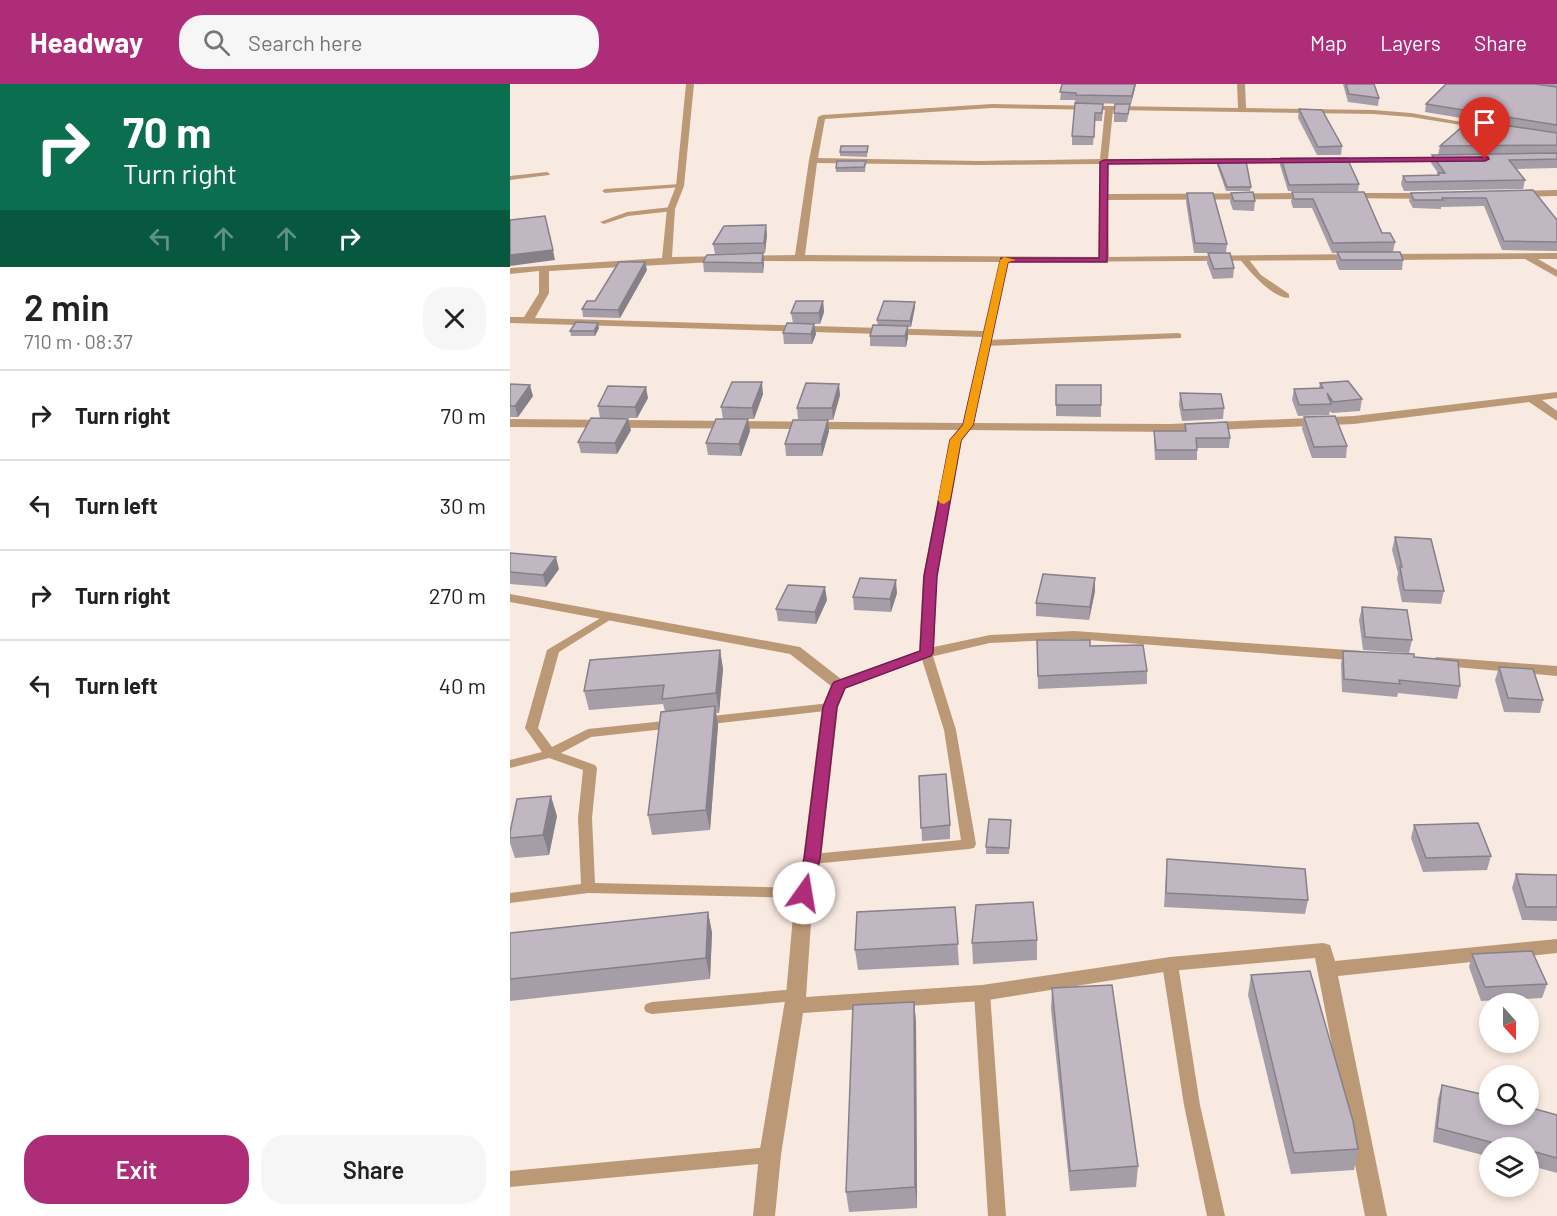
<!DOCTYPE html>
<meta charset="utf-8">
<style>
body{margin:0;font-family:Barlow,sans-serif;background:#f6f6f6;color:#222;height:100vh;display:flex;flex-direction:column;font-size:22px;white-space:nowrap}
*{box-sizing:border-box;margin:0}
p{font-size:20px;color:#767676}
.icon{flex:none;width:33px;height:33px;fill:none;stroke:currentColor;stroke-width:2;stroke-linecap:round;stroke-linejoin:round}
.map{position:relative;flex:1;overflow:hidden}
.sheet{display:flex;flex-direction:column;background:#fff;width:510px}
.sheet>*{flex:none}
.top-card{background:#0b6e4f;color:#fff;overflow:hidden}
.needle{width:39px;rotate:159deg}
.tools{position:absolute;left:969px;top:909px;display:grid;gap:12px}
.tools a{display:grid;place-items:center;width:60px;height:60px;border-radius:50%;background:#fff;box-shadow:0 3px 9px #0003;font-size:30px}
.pin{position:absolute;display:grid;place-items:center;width:51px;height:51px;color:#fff;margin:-62px -26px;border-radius:50% 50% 50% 0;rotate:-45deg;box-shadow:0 0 6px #0007}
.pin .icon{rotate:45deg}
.me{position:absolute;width:66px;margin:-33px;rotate:13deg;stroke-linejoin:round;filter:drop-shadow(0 0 4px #0008)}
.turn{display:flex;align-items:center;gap:21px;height:126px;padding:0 24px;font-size:27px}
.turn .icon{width:78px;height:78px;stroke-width:2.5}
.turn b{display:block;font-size:42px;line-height:51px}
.lanes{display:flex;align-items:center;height:57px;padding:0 24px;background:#0003;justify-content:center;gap:30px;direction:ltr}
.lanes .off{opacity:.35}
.round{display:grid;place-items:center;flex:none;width:63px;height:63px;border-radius:24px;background:#f6f6f6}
.headline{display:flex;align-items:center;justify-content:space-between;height:102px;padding:0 24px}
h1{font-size:36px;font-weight:600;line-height:45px}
.button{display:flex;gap:12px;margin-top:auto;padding:12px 24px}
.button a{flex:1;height:69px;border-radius:24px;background:#ae2d79;color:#fff;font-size:24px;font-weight:600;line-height:69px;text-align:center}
.button a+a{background:#f6f6f6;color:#222}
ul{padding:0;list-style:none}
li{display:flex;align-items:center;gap:18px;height:90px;padding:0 24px;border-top:2px solid #e0e0e0}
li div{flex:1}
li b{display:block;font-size:22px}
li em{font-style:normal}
header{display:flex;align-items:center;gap:36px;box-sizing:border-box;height:84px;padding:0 30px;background:#ae2d79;color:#fff}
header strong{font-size:28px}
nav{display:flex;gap:33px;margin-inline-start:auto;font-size:21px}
.search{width:420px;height:54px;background:#f6f6f6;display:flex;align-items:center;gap:15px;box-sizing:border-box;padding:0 21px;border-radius:24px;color:#767676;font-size:22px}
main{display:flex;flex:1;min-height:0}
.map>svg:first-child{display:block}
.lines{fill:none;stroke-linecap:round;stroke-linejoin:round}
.service{fill:#bc9976;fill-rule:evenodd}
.minor{fill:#bc9976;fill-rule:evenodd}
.wall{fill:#a59da8}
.shaded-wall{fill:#868088}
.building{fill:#c0b7c3;stroke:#868088;stroke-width:1.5}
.route{fill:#ae2d79;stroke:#711d4f;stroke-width:1.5}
.slow{fill:#f59e0b}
</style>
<header>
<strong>Headway</strong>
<div class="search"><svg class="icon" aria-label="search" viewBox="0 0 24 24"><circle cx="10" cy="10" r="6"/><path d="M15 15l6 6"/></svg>Search here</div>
<nav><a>Map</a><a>Layers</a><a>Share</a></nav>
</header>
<main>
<section class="sheet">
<div class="top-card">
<div class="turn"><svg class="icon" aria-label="right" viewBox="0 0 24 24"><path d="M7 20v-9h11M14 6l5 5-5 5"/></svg><div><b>70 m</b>Turn right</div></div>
<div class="lanes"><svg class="icon off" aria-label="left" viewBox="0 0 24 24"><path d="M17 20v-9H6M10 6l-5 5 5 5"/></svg><svg class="icon off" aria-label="ahead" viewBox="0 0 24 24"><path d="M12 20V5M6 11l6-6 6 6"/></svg><svg class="icon off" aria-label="ahead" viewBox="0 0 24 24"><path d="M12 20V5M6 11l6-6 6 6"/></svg><svg class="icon" aria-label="right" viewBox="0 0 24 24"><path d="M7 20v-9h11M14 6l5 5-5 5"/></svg></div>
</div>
<div class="headline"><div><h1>2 min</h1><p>710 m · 08:37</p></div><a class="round"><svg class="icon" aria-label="close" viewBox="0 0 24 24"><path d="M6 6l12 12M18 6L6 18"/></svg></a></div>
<ul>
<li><svg class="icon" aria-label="right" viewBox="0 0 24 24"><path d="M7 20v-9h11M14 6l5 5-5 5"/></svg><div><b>Turn right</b></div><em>70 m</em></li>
<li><svg class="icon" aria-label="left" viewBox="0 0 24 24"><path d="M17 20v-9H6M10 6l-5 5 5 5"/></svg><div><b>Turn left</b></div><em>30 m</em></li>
<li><svg class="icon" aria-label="right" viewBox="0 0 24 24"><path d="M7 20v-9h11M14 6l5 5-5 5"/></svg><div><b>Turn right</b></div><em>270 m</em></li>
<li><svg class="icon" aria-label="left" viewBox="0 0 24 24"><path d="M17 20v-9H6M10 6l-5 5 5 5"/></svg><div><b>Turn left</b></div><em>40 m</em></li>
</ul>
<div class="button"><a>Exit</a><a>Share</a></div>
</section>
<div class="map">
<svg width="1047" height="1132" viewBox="0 0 1047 1132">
<rect width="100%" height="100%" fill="#f9eae1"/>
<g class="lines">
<g class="service">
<path d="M37,88L40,90L39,91L0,96V92Z"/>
<path d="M170,100L172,101V103L95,109L92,107L95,105Z"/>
<path d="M161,123H164V127L118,132L94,140L90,138L117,128Z"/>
<path d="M730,172H736L751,191L779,210V214C762,214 739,187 729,174Z"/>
<path d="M668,249L671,250V254L475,262L471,259L475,256Z"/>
<path d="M99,529L105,532L103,534L49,568L28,644L42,663L78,645L164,636L170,640L164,644L81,653L51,669L85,681L87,684L82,734L85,799L294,804L299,805L301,809L299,813L294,814L78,809L0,819V809L71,800L68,734L73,686L39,674L0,684V676L32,668L15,644L37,566Z"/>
<path d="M416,565L422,569L446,646L466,760L464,764L459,765L302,780L297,779L295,775L297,771L302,770L451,756L434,646L410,569Z"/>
<path d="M320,619L324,620L326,623L324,626L193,641L187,637L193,633Z"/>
<path d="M660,874L665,876L668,880L690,1021L715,1132H697L674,1021L652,880L655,876Z"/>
<path d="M472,903L478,905L480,909L496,1132H478L464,909L466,905Z"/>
<path d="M286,905L292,907L294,911L292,915L286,917L142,930L136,928L134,924L136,920L142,918Z"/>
<path d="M260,1063L266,1066L269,1071L266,1076L260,1079L0,1103V1087Z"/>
</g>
<g class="minor">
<path d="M176,0H184L174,102L165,125L162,173L285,171L299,76L308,33L312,31L482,20L728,24L727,0H735L736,24L863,26L901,29L980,43L976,45L901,33L863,30L603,26L598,75L789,74L793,76L789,78L598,80V110L802,109L806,112L802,115L598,116L599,173L846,170L851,173L846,176L498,178L464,339L660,340L844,332L1047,308V314L1032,316L1047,327V337L1019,318L844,340L660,348L460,346L452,356L427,492L424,563L480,551L564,547L853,567L861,572L853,577L564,555L480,559L420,573L336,604L328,623L311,775L303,809L296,913L472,901L660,873L813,859L820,861L825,877L1047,855V869L828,892L877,1132H855L805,874L660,887L472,917L293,929L271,1071L265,1132H243L249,1071L276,911L285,809L293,775L312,623L321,602L280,570L0,518V510L290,563L331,595L409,567L413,492L440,356L448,346L0,343V335L453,339L472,253L0,239V233H14L29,209V187L0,190V184L152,174L157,125L166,102ZM482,24L595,26L590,75L468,77L308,74L315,35ZM307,79L468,81L590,80L589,173L295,171ZM222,177L489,178L473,247L25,234L39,209V187Z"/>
<path d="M942,73L946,75L945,77L819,78L815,76L819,74Z"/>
<path d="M1047,106V112L1006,113L1002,110L1006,107Z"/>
<path d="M835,109H919L923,112L919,115L832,114L831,112Z"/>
<path d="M1047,169V175H1028L1047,186V193L1015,175L873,176L868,173L873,170Z"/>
<path d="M927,573L1047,582V592L922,581L919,578L922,575Z"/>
</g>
</g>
<g class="wall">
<path d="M552,0H626L621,20L565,19V16H550Z"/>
<path d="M833,0H864L869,14L868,22L838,18Z"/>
<path d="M936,0H1047V84L1006,85L1015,96L1013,105L894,107L891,100L893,92L927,91L928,89L921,79L922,71H928L930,62L994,41L915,28L916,20Z"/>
<path d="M593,20L592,37H585L583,61H562V52Z"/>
<path d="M789,25L832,62L831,71H807L788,34Z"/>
<path d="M619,28L617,38H604V29Z"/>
<path d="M358,62L357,73L330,72V68Z"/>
<path d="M771,74L849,100L848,107H778L770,81Z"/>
<path d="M356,77L355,88H326V84Z"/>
<path d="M707,77L741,103L740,107H716L707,81Z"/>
<path d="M1023,106L1047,136V167L992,166L974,122L931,123V125L903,124L899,117L901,109Z"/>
<path d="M782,108H854L872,149L885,158L883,168L893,176L892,186H829L826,178L827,169H822L802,124H783L781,118Z"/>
<path d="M677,109L717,160L716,169L724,184L723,194L703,195L697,179L698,169H684L676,118Z"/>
<path d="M721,109L745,117L744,127L723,126L720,118Z"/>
<path d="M257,150L255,169L205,170L203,160Z"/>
<path d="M193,178L254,179L253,189L194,188Z"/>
<path d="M137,186L110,234L73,233L72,225Z"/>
<path d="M313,217L314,228L310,240H304L306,250L302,260H274L273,249L283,239L281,229Z"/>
<path d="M405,218V223L401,243H398V253L396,263L360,262V252L368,242L367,236Z"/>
<path d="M89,244L85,252H61L60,247Z"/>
<path d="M810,299L852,315L850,327L822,329L820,327L819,331L788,332L782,316L784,305L809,304Z"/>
<path d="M0,300L23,312L8,333H0Z"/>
<path d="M546,301L591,321V333L546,332Z"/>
<path d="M670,309L714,324L713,335L672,337L669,321Z"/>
<path d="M253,310L244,335H213L211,323Z"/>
<path d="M330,311L323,336L288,335L287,324Z"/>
<path d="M138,314L127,334H90L88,322Z"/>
<path d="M794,333L837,362L836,374H802L792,345Z"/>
<path d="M318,336L319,347L312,372H276L275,360Z"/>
<path d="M675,340L720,354L719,364H687V376H645L644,357V347H674Z"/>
<path d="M121,346L107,370L71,369L68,358Z"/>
<path d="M240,347L231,372L198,371L196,359Z"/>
<path d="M885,453L934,507L931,520L892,518L887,495L888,489L882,466Z"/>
<path d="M0,469L49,485L36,503L0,500Z"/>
<path d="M585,494V507L579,536L526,532V519Z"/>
<path d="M387,509L381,528L344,526L343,513Z"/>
<path d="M317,516L306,540L268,537L266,525Z"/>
<path d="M852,523L902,556L899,569L853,566L849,536Z"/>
<path d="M527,556L580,562L637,587V600L528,605Z"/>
<path d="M210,566L213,585L209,629H206L208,641L200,746L142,751L138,731L155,627L153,620L79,626L74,607Z"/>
<path d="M833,567L904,573L950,602L947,615L888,609L887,613L832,608L831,580Z"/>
<path d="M989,583L1033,616L1030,629L994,628L985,596Z"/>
<path d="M409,692L440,741V755L412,757Z"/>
<path d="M47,732L39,771L5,774L0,759V748Z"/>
<path d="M501,736L499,770H476V763Z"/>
<path d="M904,741L981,772L977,786L913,788L901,754Z"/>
<path d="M657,775L798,816L795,830L654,823Z"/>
<path d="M1006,790L1047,791V837L1012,836L1002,804Z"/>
<path d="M445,823L449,881L348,886L345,866Z"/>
<path d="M198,828L202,849L200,895L0,917V849Z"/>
<path d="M527,856V876L463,880L462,859Z"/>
<path d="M962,870L1037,900L1032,914L971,917L959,883Z"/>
<path d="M741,891L848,1065L844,1086L781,1090L738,911Z"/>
<path d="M542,904L628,1082L626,1103L560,1107L541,925Z"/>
<path d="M404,918L406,938L407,1124L339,1128L336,1108Z"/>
<path d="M932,1001L1047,1031V1089L1018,1081V1064H980V1073L923,1058L928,1015Z"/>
</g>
<g class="shaded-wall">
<path d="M625,0H626L621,20L622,12Z"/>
<path d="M256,141L257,150L255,169L254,159Z"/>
<path d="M43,166L45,176L0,182V171Z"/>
<path d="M253,169L254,179L253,189L252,179Z"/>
<path d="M135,178L137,186L110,234L108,226Z"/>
<path d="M313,217L314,228L310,240L309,229Z"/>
<path d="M405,218V223L401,243L400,237Z"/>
<path d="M88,239L89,244L85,252L84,247Z"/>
<path d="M304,240L306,250L302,260L301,250Z"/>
<path d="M398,242V253L396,263L395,252Z"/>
<path d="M252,298L253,310L244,335L242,324Z"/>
<path d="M329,300L330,311L323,336L322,324Z"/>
<path d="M20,301L23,312L8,333L5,322Z"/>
<path d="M136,303L138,314L127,334L125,323Z"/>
<path d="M118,335L121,346L107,370L105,359Z"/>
<path d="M238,335L240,347L231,372L229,360Z"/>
<path d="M318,336L319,347L312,372L311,360Z"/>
<path d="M46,473L49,485L36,503L33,491Z"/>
<path d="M585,494V507L579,536L580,523Z"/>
<path d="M386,496L387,509L381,528L380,515Z"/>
<path d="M315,503L317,516L306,540L305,528Z"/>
<path d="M210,566L213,585L209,629L206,609Z"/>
<path d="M205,622L208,641L200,746L196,726Z"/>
<path d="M41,712L47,732L39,771L33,751Z"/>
<path d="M198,828L202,849L200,895L196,874Z"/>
<path d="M404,918L406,938L407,1124L405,1103Z"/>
</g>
<g class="building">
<path d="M552,0H625L622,12L566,11V9L550,8Z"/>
<path d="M836,0H864L869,14L839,10Z"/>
<path d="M936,0H1024L1047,3V41L916,20Z"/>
<path d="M565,19L593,20L592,29H585L584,53L562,52Z"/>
<path d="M605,20H620L618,30L604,29Z"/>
<path d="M789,25L812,26L832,62L808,63Z"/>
<path d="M960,36L1047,49V61L930,62Z"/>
<path d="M331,62H358L357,68H330Z"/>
<path d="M1047,69V75L999,76L1015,96L896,98L893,92L929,91L928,89H935L922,71Z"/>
<path d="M771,74H837L849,100L779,101Z"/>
<path d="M327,77H356L354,83L326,84Z"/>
<path d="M707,77H736L741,103H717Z"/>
<path d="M1023,106L1047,136V158L994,157L976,114H932L933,116H904L901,109Z"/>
<path d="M743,108L745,117H724L721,109Z"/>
<path d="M782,108H854L872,149H880L885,158L823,159L803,115H784Z"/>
<path d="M677,109H703L717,160L685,159Z"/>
<path d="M35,132L43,166L0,171V136Z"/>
<path d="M256,141L254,159L203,160L214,142Z"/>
<path d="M827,168H890L893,176H831Z"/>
<path d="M253,169L252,179L193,178L197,171Z"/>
<path d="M698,169H720L724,184L704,185Z"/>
<path d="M109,178H135L108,226L72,225L77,217H85Z"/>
<path d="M286,217H313L309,229H281Z"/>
<path d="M374,217L405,218L400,237L367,236Z"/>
<path d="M66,238L88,239L84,247H60Z"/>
<path d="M277,239L304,240L301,250L273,249Z"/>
<path d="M363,241L398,242L395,252H360Z"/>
<path d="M838,297L852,315L823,318L817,309L821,320L789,321L784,305L813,304L810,299Z"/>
<path d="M222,298H252L242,324L211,323Z"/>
<path d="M296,299L329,300L322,324H287Z"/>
<path d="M0,300L20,301L5,322H0Z"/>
<rect x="546" y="301" width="45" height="20"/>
<path d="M98,302L136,303L125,323L88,322Z"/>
<path d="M670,309L711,310L714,324L673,326Z"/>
<path d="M825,332L837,362L804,363L794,333Z"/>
<path d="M81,334L118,335L105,359L68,358Z"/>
<path d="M206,335H238L229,360L196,359Z"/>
<path d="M283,336H318L311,360H275Z"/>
<path d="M717,338L720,354H686L687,366H646L644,347H676L675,340Z"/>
<path d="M885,453L921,455L934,507L894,506L890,483H892Z"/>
<path d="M0,469L46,473L33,491L0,488Z"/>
<path d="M533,490L585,494L580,523L526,519Z"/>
<path d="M350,494L386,496L380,515L343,513Z"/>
<path d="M278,501L315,503L305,528L266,525Z"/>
<path d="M852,523L897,526L902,556L855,553Z"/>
<path d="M527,556H580V562L633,561L637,587L528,592Z"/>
<path d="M210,566L206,609L152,615L154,601L74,607L80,576Z"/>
<path d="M833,567L904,570V573L948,577L950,602L889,596L890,600L834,595Z"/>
<path d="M989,583L1023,585L1033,616L998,614Z"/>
<path d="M205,622L196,726L138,731L151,628Z"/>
<path d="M436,690L440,741L411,744L409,692Z"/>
<path d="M41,712L33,751L0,754V748L7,715Z"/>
<path d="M479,735L501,736L499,764L476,763Z"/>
<path d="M968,739L981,772L916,774L904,741Z"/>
<path d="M657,775L795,785L798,816L656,809Z"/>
<path d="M1006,790L1047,791V823H1016Z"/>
<path d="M523,818L527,856L462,859L466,821Z"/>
<path d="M445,823L448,860L345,866L347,828Z"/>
<path d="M198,828L196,874L0,895V849Z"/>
<path d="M1022,867L1037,900L975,903L962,870Z"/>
<path d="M800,887L843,1037L848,1065L784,1069L741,891Z"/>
<path d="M602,901L628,1082L560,1087L542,904Z"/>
<path d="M404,918L405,1103L336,1108L343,921Z"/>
<path d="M932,1001L980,1012V1030H1018V1023L1047,1031V1074L1018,1066V1064H1012L1005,1061V1064H1003L927,1044Z"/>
</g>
<path class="route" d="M978,73L979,75L975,77L598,80L597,178H498L463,341L451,356L427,492L423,569L421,572L335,604L327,623L310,775L300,813H288L285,809L294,775L313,623L322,601L324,598L410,567L414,492L440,356L453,341L491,174H589L590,78L594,76Z"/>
<path class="slow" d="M494,173L506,176L498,178L463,341L451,356L440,416L434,420L430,419L428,416L440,356L453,341L490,176Z"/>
</svg>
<div class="tools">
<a><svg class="needle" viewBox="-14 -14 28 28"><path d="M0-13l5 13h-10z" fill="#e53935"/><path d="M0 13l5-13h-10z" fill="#767676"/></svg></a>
<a><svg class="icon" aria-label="search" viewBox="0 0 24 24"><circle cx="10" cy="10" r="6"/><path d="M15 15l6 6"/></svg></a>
<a><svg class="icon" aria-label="layers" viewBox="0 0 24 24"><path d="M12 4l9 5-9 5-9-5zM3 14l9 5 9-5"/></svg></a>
</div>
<div class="pin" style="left:975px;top:75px;background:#d93025"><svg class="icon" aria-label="arrive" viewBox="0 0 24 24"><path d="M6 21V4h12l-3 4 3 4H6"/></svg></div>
<svg class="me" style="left:294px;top:809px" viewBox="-20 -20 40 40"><circle r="19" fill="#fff"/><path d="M0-13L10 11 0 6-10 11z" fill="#ae2d79"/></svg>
</div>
</main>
